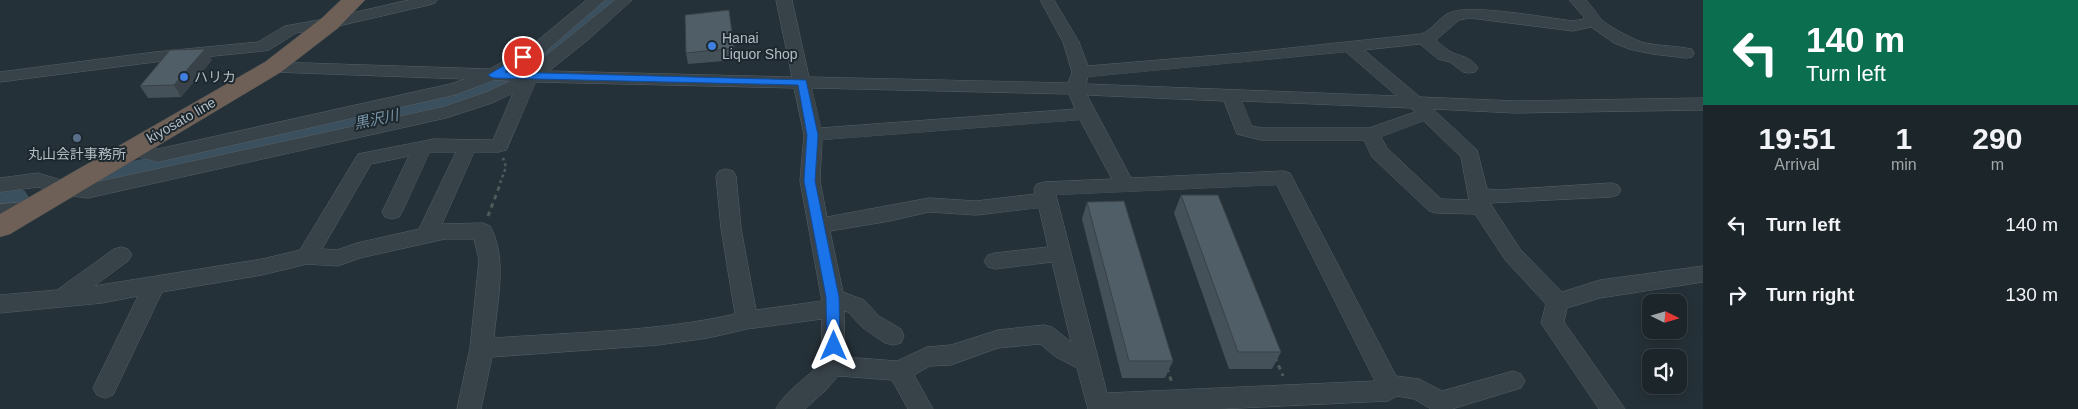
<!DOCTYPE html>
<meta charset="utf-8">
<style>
body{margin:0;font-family:Helvetica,"Noto Sans JP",sans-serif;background:#252d32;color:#f1f3f6;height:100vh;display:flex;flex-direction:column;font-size:19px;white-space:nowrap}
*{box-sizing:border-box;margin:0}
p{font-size:16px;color:#a0a5a8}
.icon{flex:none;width:28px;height:28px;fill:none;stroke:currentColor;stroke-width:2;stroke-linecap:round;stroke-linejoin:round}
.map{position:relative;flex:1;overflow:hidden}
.side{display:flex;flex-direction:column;background:#1c252a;width:375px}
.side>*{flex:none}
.guide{background:#0b6e4f;color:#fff;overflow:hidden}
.needle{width:32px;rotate:95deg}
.controls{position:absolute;left:1642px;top:294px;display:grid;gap:10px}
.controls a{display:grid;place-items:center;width:45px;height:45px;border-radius:10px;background:#1c252a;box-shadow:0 2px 12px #0003,0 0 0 1px #3a4247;font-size:25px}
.pin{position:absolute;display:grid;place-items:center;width:42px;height:42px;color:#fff;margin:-21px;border:2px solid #fff;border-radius:50%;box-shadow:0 1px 5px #0007}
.me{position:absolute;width:55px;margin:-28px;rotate:0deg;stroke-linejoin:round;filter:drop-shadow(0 0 4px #0008)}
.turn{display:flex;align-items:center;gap:18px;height:105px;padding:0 20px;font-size:22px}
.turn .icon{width:65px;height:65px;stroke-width:2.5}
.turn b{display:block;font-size:35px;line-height:42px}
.eta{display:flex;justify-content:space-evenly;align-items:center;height:85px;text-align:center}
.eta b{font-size:30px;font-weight:800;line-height:35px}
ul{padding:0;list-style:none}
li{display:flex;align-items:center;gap:15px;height:70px;padding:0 20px}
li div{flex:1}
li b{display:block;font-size:19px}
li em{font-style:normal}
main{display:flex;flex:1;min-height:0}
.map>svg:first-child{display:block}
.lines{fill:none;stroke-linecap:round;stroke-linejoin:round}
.river{fill:#3a505e;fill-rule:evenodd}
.minor-casing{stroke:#566067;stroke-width:1}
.highway-casing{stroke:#434d54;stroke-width:1}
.path-far1{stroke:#4b5d5b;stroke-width:2.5;stroke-dasharray:3 3;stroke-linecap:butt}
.path{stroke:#4b5d5b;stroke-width:3;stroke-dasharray:4.5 4.5;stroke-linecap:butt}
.minor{fill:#384249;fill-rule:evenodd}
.highway{fill:#6e6056;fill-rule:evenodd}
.wall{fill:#455159}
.shaded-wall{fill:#384248}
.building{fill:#505e67;stroke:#384248}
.route{fill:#1a73e8;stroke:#114b97}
.shop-dot{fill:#3f7fe0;stroke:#1d272e;stroke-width:2}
.service-dot{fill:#5c6f8a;stroke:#1d272e;stroke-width:2}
.labels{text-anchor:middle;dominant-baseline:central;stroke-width:4;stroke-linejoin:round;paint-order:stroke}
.poi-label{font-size:14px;fill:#b3bdc5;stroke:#1d272e;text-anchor:start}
.street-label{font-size:14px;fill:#b3bdc5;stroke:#1d272e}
.water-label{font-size:15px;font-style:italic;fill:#7794a5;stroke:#1d272e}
</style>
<main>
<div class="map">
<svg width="1703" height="409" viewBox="0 0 1703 409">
<rect width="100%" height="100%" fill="#253138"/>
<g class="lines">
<g class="river">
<path d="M595,0H624L620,5L550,64L493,98L427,117L113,187L102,184L97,176L102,168L113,165L425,99L473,86L530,52Z"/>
<path d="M14,187L25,191L30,199L25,207L0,213V189Z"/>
</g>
<g class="minor-casing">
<g id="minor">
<path d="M409,0H437L435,3L429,5L330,28L296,33L269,50L263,51L155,62L0,82V72L155,52L258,42L285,26L330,18Z"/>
<path d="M587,0H605L544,53L514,70H526L533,66L615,0H632L589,39L549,71L792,77L776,0H792L809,77L1068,83L1072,72L1063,42L1040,0H1054L1079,42L1088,66L1243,53L1421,34C1433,30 1438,18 1449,13C1468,3 1548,18 1573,21L1584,19V17L1569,0H1586C1591,6 1596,12 1600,18C1605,25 1636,41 1645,43C1660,46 1677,46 1692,49L1694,53L1692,57L1686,58L1652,54L1629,49L1614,43L1591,27L1573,31L1470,18L1459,20L1436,40C1440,44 1445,48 1449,51C1460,57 1469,55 1478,68L1475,72L1469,73L1463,72L1450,62L1438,59L1420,44L1364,50L1420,97L1515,101L1703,98V110L1515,113L1433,109L1477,150L1487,189L1498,190L1611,183L1618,185L1621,190L1618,195L1611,197L1490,203L1520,249L1562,292L1600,280L1703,266V282L1600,298L1567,308L1564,322L1625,409H1599L1541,323L1546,304L1506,261L1475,214L1436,213L1429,211L1372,157L1364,140H1261L1237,134L1224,101L1087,95L1131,178L1283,171L1290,173L1396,376L1419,379L1442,391L1513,371L1521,374L1525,381L1521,388L1452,409H1431L1414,399L1397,396L1388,401L1219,409H1088L1077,368L1056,357L1040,344L998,348L951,365L930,366L914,375L933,409H908L892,380L838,376L826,390L805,409H776C784,392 808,377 821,363L822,319L747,329L708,338L658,345L492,357L481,409H457L470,348L479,260L474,239H445L360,258L338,266L307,264L262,275L162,292L113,395L105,398L97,395L93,388L138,296L102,303L0,313V295L57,290L114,249L121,247L128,249L132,255L128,261L94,286L262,259L300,250L358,154L434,139L493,140L513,93L492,103L446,118L88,198L64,195L38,187L0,192V178L38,173L64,181L88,184L443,107L487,92L510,81L495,80L454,95L158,162L126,153L124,148L126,143L133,142L158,149L450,84L465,79L273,72L267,71L264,67L267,63L273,62L490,69L532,45ZM1346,52L1397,96L1086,84L1088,77ZM536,82L794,88L804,135L800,181L822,301L756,310L741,228L736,176L733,171L726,169L719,171L716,176L721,228L735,314C656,332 574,332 494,338C497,302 508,258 490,226L483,223L442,224L474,152H499L506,150ZM812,88L1069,94L1075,109L821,128ZM1242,101L1411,108L1415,112L1369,128H1261L1252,126ZM1080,120L1112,179L1044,182L1037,184L1034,189L1035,194L976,201L929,198L827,217L820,181L822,140ZM1424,121L1461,157L1469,200L1441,199L1387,148L1381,137ZM430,152H456L419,229L357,243L337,250L322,249L371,164L409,156L382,212L385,217L392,219L399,217L402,212ZM1277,185L1375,381L1107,393L1056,195ZM1039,208L1048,247L995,253L988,255L984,261L988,267L995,269L1052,262L1071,342L1052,327L1044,325L998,330L951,345L927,347L897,361L845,357L844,311L848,312L863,328L885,343L893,345L901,343L904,336L901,329L879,316L864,300L843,292L830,231L890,221L929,212L976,215Z"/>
<path d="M28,202L35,204L38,209L35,214L0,218V204Z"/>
</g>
</g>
<g class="highway-casing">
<path id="highway" d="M341,0H365L338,28L281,72L10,234L0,237V214L265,62L322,18Z"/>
</g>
<path class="path-far1" d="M500,183L506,167L503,158"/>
<g class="path">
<path d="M488,216L501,182"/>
<path d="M1275,357L1283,376"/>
<path d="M1167,368L1172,383"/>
</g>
<use href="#minor" class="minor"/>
<use href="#highway" class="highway"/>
</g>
<g class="wall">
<path d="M734,48L736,60L688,64L686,53Z"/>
<path d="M212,60L181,97L148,98L140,86Z"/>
<path d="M1181,195L1281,352L1272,369H1229L1174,213Z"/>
<path d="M1087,202L1173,361L1165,378H1122L1082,219Z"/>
</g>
<path class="shaded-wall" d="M205,49L212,60L181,97L174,85Z"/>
<g class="building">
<path d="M729,10L734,48L686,53L685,15Z"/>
<path d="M205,49L174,85L140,86L170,50Z"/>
<path d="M1181,195H1218L1281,352H1238Z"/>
<path d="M1124,201L1173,361H1129L1087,202Z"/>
</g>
<path class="route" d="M523,54L526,55V59L505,72L806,80L818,135L815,181L839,297L840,346L838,350L834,352L829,350L827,346L826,297L804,181L807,135L798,85L493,78L488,75Z"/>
<g class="shop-dot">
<circle cx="712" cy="46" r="5"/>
<circle cx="184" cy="77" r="5"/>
</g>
<circle class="service-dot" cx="77" cy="138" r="5"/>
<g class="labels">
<g class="poi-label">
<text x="722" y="38">Hanai<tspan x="722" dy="16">Liquor Shop</tspan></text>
<text x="194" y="77">ハリカ</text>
<text x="77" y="154" text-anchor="middle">丸山会計事務所</text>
</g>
<g class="street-label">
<text transform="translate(181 120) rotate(-30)">kiyosato line</text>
</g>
<g class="water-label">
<text transform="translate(376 119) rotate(-12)">黒沢川</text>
</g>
</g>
</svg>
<div class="controls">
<a><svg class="needle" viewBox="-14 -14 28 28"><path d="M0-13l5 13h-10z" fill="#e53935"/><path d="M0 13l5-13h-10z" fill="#a0a5a8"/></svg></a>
<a><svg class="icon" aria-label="sound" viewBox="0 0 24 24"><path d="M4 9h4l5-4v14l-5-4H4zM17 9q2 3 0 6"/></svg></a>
</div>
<div class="pin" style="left:523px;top:57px;background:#d93025"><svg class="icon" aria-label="arrive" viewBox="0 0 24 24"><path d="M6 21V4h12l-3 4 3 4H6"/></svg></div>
<svg class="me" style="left:834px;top:346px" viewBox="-20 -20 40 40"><path d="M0-17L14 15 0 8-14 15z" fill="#1a73e8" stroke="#fff" stroke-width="4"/></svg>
</div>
<section class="side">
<div class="guide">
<div class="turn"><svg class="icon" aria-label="left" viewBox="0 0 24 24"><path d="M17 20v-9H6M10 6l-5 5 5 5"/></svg><div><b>140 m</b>Turn left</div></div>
</div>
<div class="eta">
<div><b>19:51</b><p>Arrival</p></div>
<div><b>1</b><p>min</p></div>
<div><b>290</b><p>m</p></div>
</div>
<ul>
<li><svg class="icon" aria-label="left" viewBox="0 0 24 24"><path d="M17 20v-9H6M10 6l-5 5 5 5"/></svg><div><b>Turn left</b></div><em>140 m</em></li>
<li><svg class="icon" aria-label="right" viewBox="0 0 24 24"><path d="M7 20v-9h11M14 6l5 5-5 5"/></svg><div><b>Turn right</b></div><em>130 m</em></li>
</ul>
</section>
</main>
